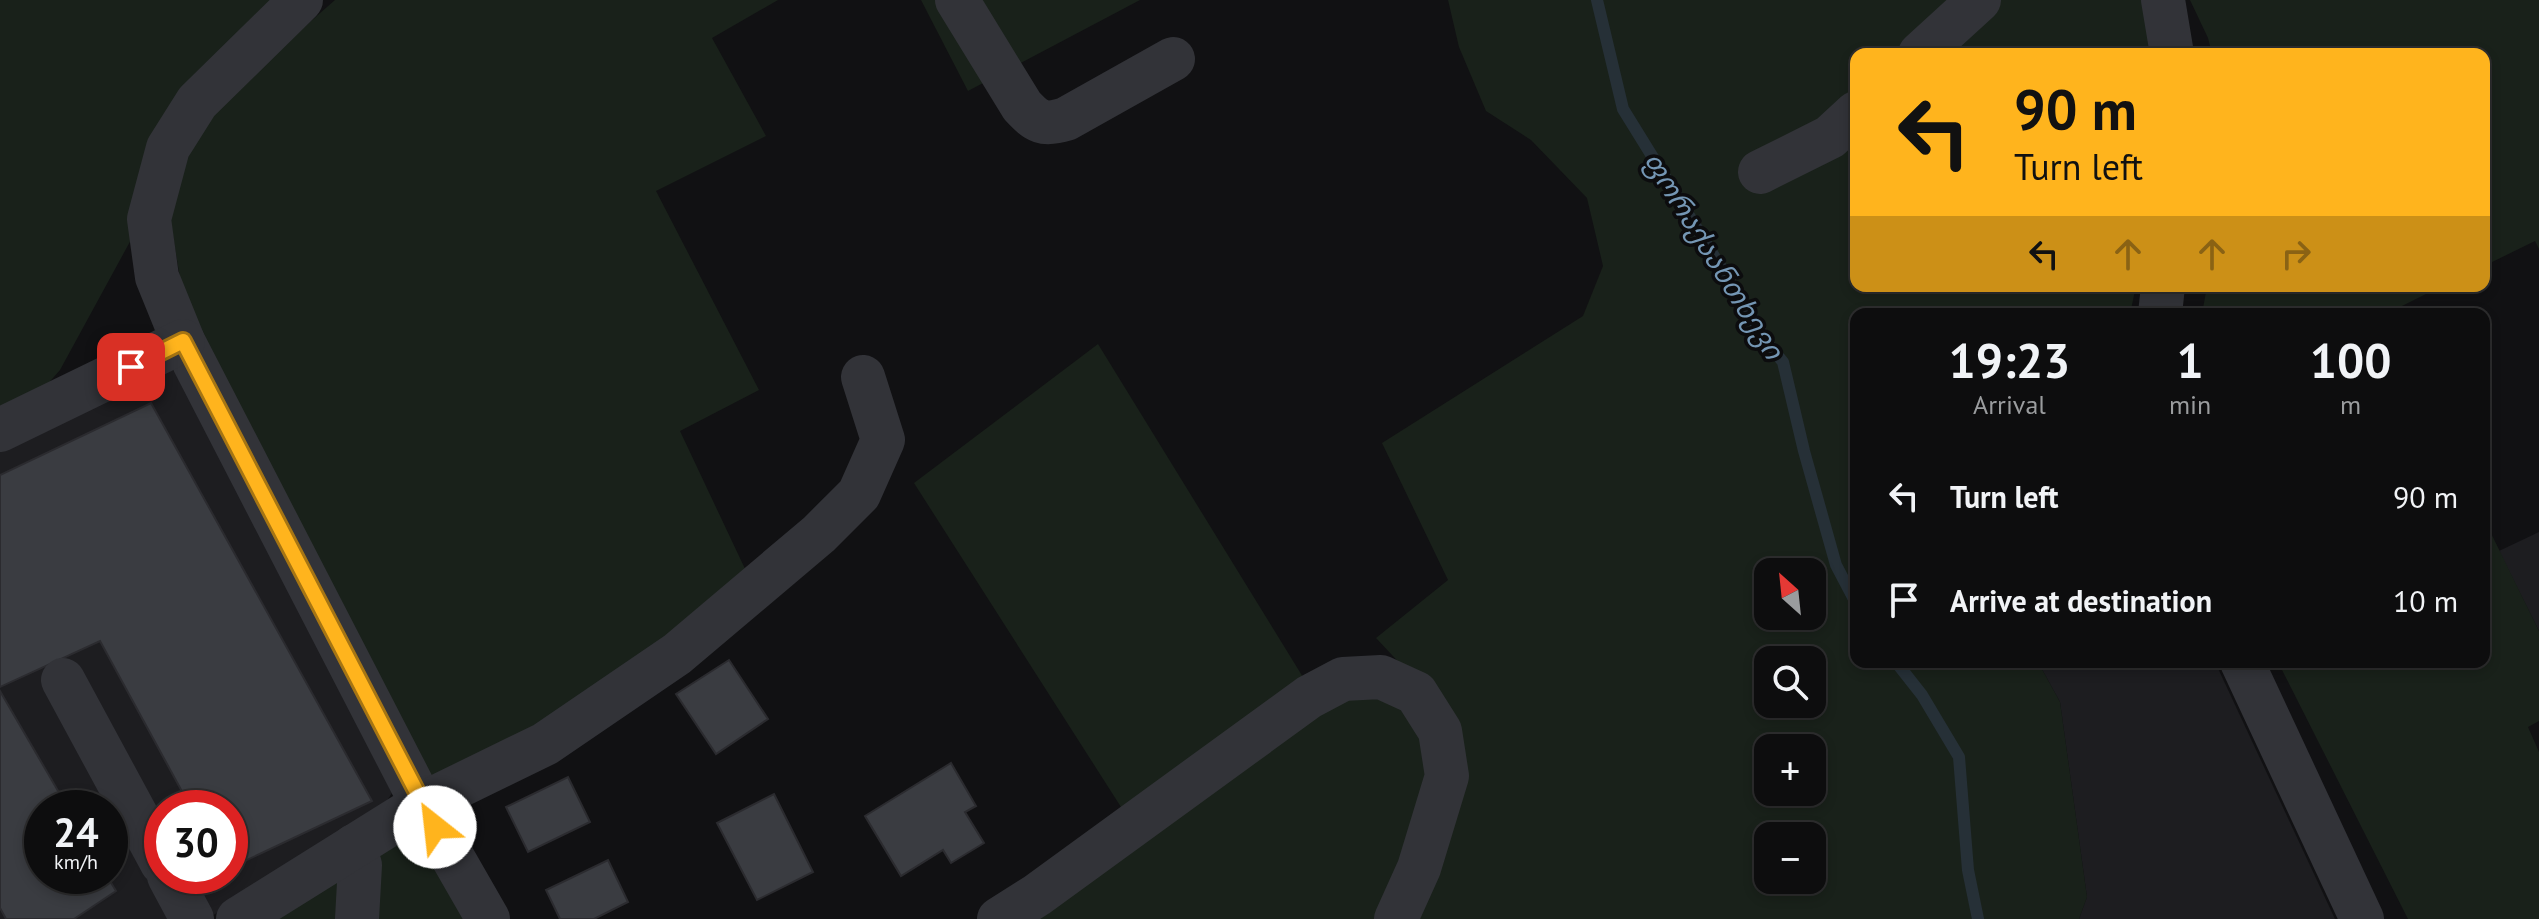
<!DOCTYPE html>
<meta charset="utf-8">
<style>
body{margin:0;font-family:"PT Sans","Noto Sans Georgian",sans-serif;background:#161617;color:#f1f3f6;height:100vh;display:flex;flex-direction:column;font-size:30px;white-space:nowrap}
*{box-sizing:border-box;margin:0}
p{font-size:26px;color:#9a9c9e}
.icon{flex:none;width:44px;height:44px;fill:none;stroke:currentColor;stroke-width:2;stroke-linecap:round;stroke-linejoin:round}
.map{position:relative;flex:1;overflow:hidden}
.sheet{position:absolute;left:1850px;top:308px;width:640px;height:360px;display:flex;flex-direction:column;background:#0d0d0e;border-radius:16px;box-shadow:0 4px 12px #0003,0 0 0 2px #2d2d2e}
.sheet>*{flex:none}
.top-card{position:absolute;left:1850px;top:48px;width:640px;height:244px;border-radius:16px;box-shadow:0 4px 12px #0003,0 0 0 2px #2d2d2e;background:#ffb41d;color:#111;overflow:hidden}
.needle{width:52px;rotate:333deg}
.tools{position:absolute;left:1754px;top:558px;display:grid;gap:16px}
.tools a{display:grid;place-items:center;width:72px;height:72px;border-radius:16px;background:#0d0d0e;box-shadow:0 4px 12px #0003,0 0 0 2px #2d2d2e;font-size:40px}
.speed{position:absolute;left:24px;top:790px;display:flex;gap:16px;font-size:40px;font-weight:700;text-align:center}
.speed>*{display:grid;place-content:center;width:104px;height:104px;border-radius:50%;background:#0d0d0e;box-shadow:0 4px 12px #0003,0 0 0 2px #2d2d2e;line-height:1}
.speed small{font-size:20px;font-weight:400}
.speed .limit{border:12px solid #d22;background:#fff;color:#111}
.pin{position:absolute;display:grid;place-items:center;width:68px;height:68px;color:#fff;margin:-34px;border-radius:16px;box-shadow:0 4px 12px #0006}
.me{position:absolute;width:88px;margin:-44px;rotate:331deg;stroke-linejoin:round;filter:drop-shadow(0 0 6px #0008)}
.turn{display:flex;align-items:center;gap:28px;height:168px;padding:0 32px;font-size:36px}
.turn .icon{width:104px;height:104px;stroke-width:2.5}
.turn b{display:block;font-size:56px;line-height:68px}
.lanes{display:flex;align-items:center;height:76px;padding:0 32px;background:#0003;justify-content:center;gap:40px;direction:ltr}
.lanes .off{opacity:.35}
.eta{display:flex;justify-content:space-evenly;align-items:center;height:136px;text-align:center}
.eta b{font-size:48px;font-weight:800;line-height:56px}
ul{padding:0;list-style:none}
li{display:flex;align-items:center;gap:24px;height:104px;padding:0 32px}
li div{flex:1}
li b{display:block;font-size:30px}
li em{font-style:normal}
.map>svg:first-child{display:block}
.built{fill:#1d1d20;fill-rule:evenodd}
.green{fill:#19211a;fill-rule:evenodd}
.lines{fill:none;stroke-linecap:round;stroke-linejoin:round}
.stream{stroke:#263037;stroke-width:12}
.building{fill:#3a3c41;stroke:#2b2b2f;stroke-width:2}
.minor{stroke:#323338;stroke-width:44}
.route-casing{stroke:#a67513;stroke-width:20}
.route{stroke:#ffb41d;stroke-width:14}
.labels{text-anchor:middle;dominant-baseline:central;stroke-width:7;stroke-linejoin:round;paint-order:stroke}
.water-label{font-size:28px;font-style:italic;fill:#7496b4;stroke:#0c0c0e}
</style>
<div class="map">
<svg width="2539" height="919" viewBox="0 0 2539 919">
<rect width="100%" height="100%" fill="#111113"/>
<g class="built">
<path d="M170,368L182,378L392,793L379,813L207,919H0V437ZM42,808H110V876H42ZM162,808H230V876H162Z"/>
<path d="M2539,532V631L2499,551Z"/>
<path d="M2038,662H2215L2335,919H2079L2087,897L2060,702Z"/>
</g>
<g class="green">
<path d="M0,0H273L132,238L60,370L31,403L0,418Z"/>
<path d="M335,0H778L712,38L766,136L656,191L759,390L680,431L747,573L676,642L431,788L271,487L181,284L167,199L214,106Z"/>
<path d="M921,0H1140L968,91Z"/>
<path d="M1448,0H2144L2154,54H1856V286H2136L2130,314H1856V662H2038L2060,702L2087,897L2079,919H1028L1330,699L1407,671L1376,638L1448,580L1382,443L1583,316L1603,266L1587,198L1531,140L1486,111L1459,47ZM1768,572H1812V616H1768ZM1768,660H1812V704H1768ZM1768,748H1812V792H1768ZM1768,836H1812V880H1768Z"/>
<path d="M2190,0H2539V249L2535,241L2484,266V54H2212L2208,38Z"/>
<path d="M2207,286H2442L2386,314H2202Z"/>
<path d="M1098,344L1306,682L1128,818L914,483Z"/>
<path d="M2484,519L2539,631V721L2528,727L2539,752V919H2408L2278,662H2484Z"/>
<path d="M422,829L477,919H274Z"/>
</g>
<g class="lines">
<g class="stream">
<path d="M1597,0L1623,109L1769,345L1783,362L1804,451L1836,565L1856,603"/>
<path d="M1896,662L1922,695L1959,757L1968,870L1978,919"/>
</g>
</g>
<g class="building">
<path d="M151,403L372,801L230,868V808H191L100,641L0,687V475Z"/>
<path d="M729,660L768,719L716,754L676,694Z"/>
<path d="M0,691L68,808H42V876H107L116,891L74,919H6L0,908Z"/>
<path d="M951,763L976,806L965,812L984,843L951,863L943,850L901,876L865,816Z"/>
<path d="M568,777L590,822L528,852L506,807Z"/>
<path d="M774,794L813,872L757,900L717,823Z"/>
<path d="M608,860L628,902L594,919H560L546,890Z"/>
</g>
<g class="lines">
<g class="minor">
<path d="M301,0L197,102L168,148L149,219L157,277L183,341L422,804L488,919"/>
<path d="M957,0L1022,106C1037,122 1043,126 1066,119L1173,59"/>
<path d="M2163,0L2172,54"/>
<path d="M1920,54L1979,0"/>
<path d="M1760,172L1830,137L1856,113"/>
<path d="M2160,314L2163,286"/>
<path d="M0,430L183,341"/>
<path d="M2242,662L2362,919"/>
<path d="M63,680L162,863"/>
<path d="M354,846L360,865L357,919"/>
<path d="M169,876L192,919"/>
<path d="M238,919L422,804L545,744L677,654L819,534L859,494L883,440L863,377"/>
<path d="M999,919L1037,895L1309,697L1343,679L1381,677L1416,693L1440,731L1447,776L1419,868L1396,919"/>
</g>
</g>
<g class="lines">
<g class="route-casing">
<path id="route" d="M131,367L183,341L435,827"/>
</g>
<use href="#route" class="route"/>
</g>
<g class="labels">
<g class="water-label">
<text transform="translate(1714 255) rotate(58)">ფორაქაანთხევი</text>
</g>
</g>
</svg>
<div class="tools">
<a><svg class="needle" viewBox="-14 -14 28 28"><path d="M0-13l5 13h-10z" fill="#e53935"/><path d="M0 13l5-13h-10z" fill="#9a9c9e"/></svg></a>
<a><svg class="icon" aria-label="search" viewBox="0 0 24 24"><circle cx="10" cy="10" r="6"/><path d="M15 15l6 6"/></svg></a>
<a>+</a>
<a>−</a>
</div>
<div class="speed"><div>24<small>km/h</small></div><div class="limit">30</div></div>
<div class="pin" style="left:131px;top:367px;background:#d93025"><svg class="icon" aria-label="arrive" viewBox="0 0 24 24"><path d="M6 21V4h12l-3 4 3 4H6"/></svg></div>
<svg class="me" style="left:435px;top:827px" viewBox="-20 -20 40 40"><circle r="19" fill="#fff"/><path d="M0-13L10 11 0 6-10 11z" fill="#ffb41d"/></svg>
<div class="top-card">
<div class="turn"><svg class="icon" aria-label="left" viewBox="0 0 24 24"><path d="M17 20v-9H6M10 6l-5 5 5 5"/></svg><div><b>90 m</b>Turn left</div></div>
<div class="lanes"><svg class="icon" aria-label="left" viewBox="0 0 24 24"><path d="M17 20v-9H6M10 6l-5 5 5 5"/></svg><svg class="icon off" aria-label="ahead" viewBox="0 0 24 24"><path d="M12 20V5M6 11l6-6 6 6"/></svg><svg class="icon off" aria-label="ahead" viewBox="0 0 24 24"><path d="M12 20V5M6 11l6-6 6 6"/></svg><svg class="icon off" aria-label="right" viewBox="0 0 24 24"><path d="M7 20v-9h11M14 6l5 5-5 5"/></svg></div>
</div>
<section class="sheet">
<div class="eta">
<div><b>19:23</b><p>Arrival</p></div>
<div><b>1</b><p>min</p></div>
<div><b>100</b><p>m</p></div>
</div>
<ul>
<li><svg class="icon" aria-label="left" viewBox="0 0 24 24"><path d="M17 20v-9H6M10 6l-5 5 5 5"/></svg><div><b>Turn left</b></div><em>90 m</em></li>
<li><svg class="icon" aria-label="arrive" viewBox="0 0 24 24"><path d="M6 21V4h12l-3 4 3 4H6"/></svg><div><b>Arrive at destination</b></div><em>10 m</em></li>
</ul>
</section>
</div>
